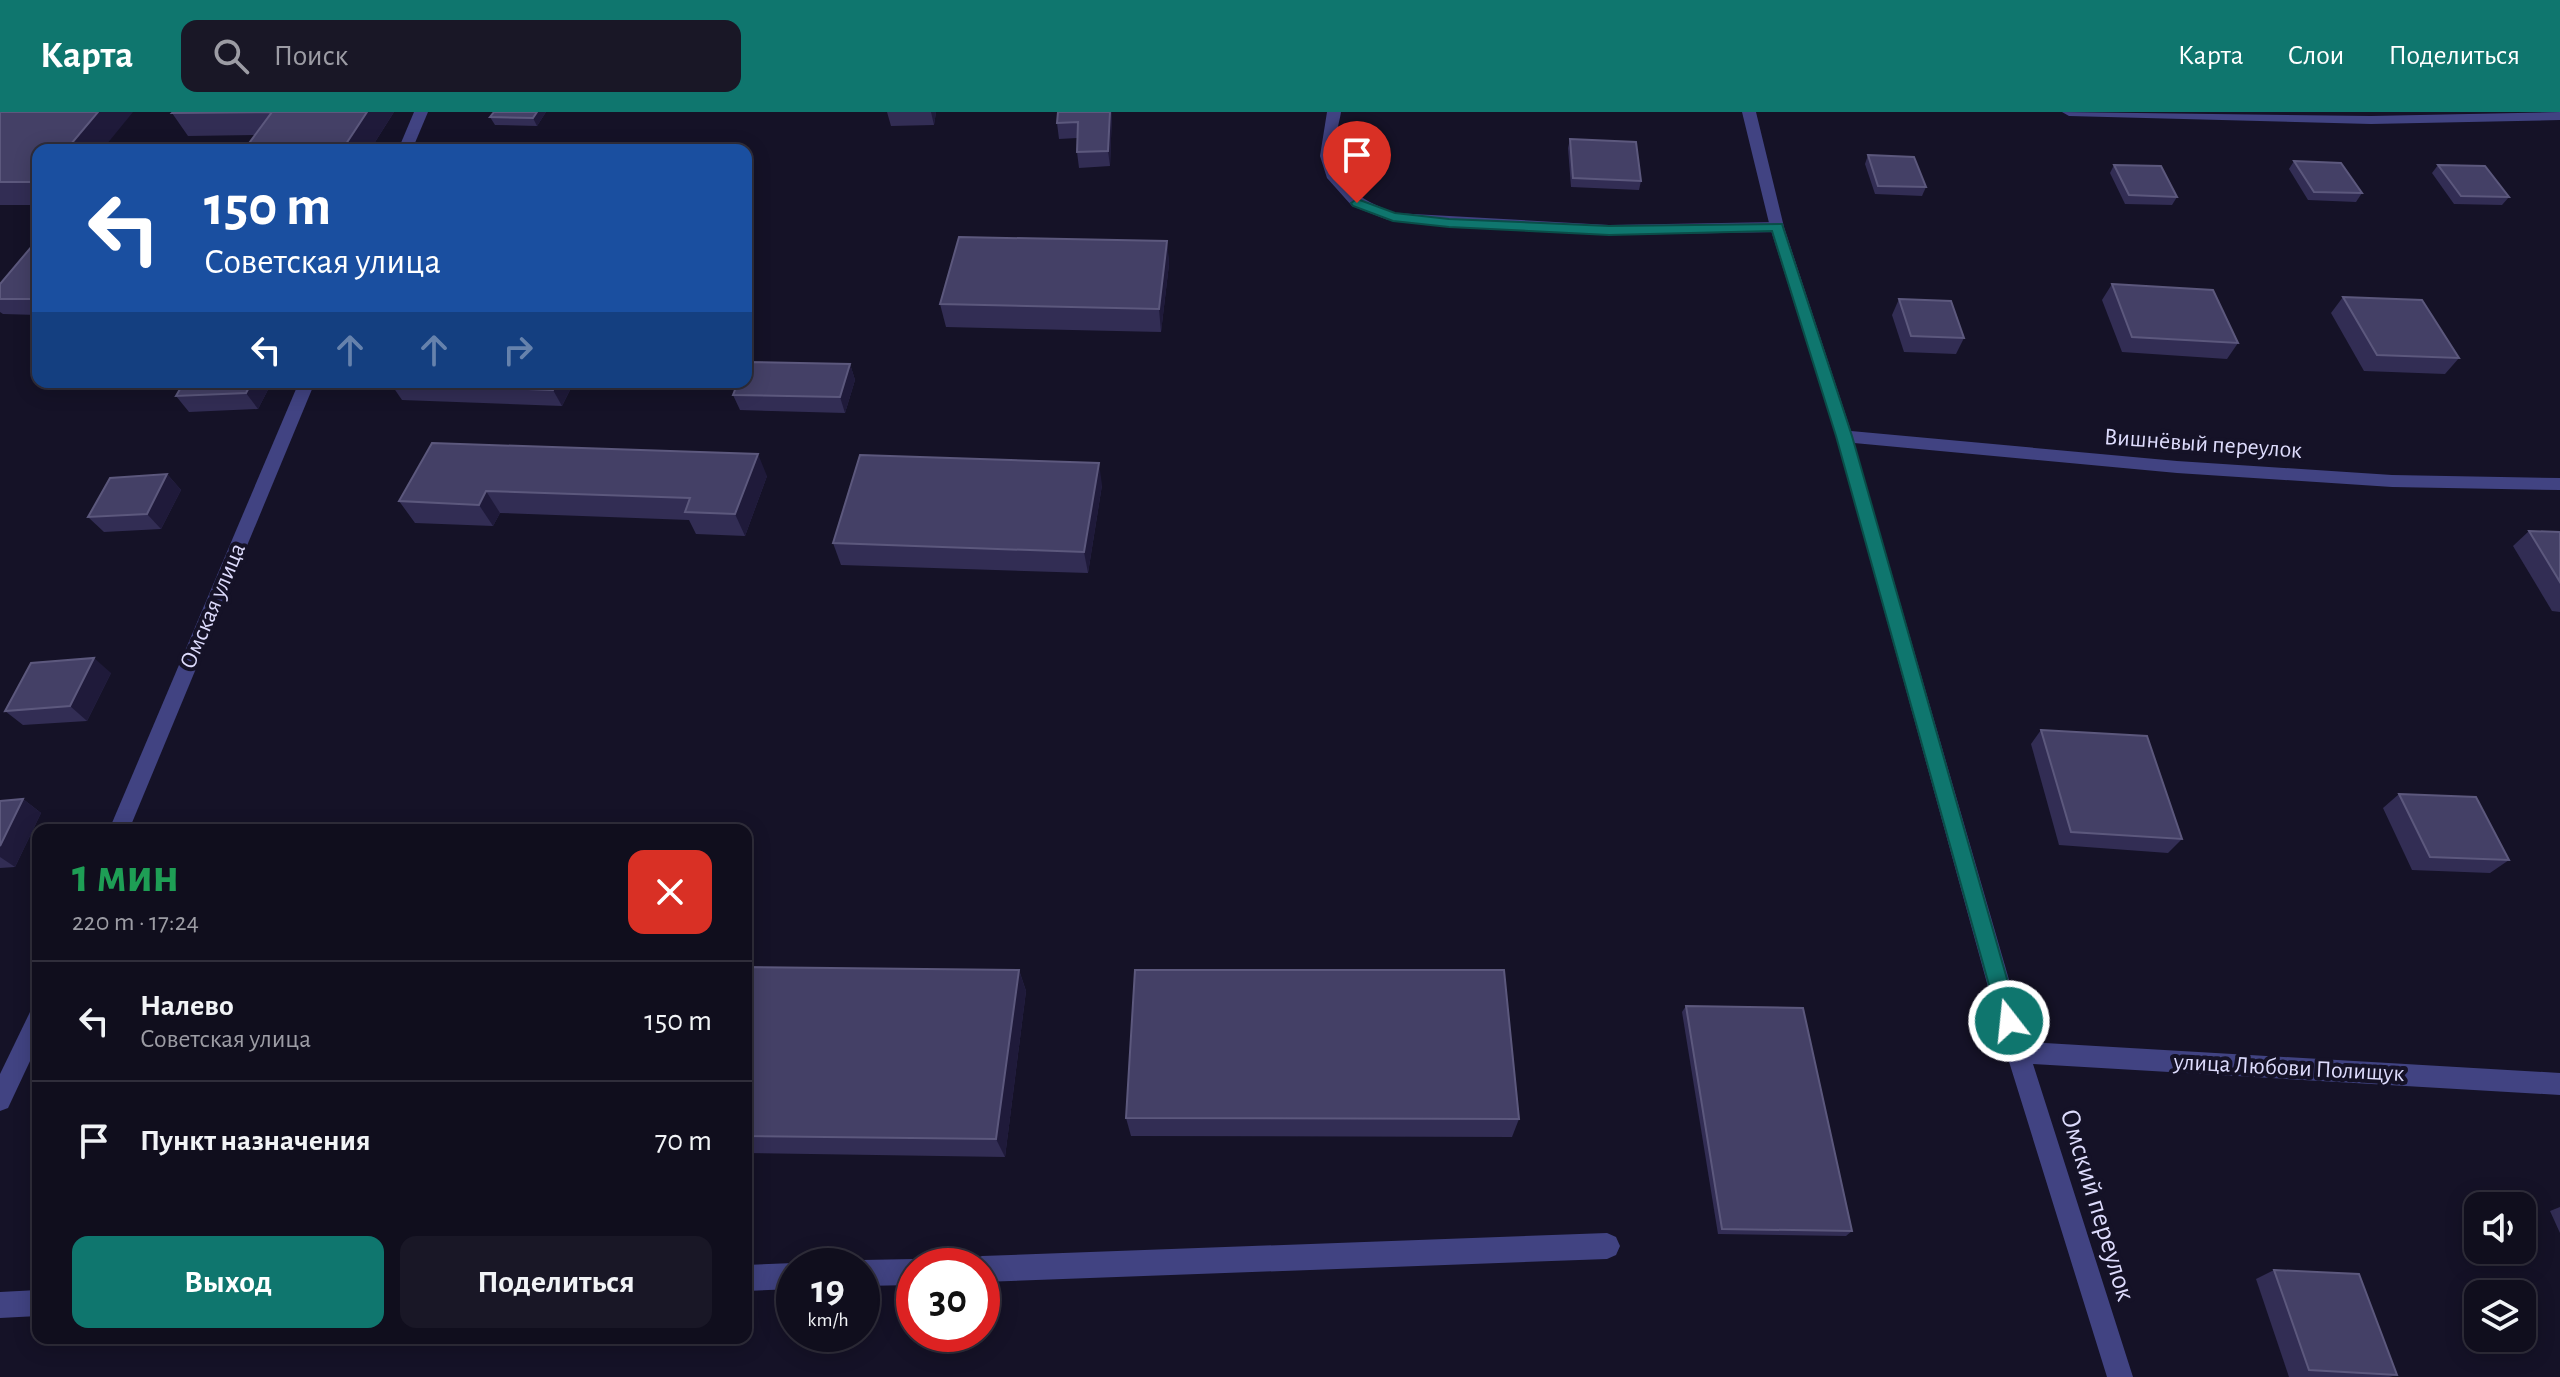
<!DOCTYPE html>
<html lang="ru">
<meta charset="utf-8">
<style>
body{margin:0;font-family:"Alegreya Sans",sans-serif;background:#191726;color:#f1f3f6;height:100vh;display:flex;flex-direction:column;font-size:30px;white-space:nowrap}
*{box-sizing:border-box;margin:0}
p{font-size:26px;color:#9c9ca4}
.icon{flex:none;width:44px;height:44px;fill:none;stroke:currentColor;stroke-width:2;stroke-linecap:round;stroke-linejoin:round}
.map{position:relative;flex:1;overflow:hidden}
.details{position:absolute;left:32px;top:712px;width:720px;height:520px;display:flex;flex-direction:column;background:#100e1d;border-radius:16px;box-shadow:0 4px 20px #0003,0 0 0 2px #302e3b}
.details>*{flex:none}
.banner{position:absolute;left:32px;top:32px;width:720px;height:244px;border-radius:16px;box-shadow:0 4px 20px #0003,0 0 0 2px #302e3b;background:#1a4fa0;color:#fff;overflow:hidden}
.fabs{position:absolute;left:2464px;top:1080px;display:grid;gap:16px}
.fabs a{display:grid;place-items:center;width:72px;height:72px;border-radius:16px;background:#100e1d;box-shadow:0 4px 20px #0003,0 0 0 2px #302e3b;font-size:40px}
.speed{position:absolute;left:776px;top:1136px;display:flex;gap:16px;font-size:40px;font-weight:700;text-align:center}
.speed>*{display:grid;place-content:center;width:104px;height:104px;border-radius:50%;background:#100e1d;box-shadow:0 4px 20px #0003,0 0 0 2px #302e3b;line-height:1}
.speed small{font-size:20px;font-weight:400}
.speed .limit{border:12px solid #d22;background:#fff;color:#111}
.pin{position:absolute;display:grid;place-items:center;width:68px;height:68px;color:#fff;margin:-82px -34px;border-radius:50% 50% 50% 0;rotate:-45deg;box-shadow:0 0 8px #0007}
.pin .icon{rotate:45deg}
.me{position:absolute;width:88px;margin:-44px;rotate:344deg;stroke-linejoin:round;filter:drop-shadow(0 0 6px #0008)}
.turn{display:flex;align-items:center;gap:28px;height:168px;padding:0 40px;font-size:36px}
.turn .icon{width:104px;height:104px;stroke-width:2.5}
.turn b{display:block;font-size:56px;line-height:68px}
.lanes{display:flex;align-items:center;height:76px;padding:0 40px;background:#0003;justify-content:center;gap:40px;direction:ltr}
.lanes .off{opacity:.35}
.round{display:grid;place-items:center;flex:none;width:84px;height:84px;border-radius:16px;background:#191726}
.overview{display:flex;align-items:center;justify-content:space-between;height:136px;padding:0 40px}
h1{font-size:48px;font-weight:700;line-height:60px;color:#1e9e55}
.cta{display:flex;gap:16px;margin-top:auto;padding:16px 40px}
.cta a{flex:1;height:92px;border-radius:16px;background:#0f766e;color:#fff;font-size:32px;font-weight:700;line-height:92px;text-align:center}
.cta a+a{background:#191726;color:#f1f3f6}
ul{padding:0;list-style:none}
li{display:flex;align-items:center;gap:24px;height:120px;padding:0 40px;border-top:2px solid #302e3b}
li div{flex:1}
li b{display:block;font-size:30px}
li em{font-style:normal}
header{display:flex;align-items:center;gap:48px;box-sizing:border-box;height:112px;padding:0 40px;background:#0f766e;color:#fff}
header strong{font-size:38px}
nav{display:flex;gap:44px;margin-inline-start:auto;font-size:28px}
.search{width:560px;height:72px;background:#191726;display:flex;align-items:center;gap:20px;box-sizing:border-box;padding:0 28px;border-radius:16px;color:#9c9ca4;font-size:30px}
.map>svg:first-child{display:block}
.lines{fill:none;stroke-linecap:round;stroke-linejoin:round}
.lane{fill:#414382;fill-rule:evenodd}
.street{fill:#414382;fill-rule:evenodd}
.wall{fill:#322d54}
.shaded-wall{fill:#1f1a3a}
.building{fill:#444066;stroke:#5c587d;stroke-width:2}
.route{fill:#0f766e;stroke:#0a4d48;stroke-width:2}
.labels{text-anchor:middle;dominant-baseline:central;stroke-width:8;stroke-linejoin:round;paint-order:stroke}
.street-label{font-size:24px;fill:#dddbfc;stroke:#151227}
.near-street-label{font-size:28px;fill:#dddbfc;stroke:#151227}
</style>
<header>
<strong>Карта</strong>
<div class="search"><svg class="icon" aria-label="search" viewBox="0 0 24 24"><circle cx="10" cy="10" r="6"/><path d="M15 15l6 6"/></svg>Поиск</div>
<nav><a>Карта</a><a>Слои</a><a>Поделиться</a></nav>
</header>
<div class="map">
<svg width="2560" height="1265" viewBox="0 0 2560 1265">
<rect width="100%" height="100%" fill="#151227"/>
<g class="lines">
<g class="lane">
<path d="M1327,0H1341C1339,13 1333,30 1334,44C1337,77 1369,91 1395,101L1609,113L1777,110L1784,115L1777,120L1609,123L1388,108L1352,94L1327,66L1320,44Z"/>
<path d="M1607,1121L1616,1125L1620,1134L1616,1143L1607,1147L982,1170V1154H971L973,1148L982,1144Z"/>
<path d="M914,1147L924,1154H914V1173L862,1174V1154H852L862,1148Z"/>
<path d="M794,1151L800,1154H794V1177L746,1179V1153Z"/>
<path d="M38,1178V1204L0,1206V1180Z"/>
</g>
<g class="street">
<path d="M414,0H428L412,38H398Z"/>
<path d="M1742,0H1756L1784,115L1851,319L2177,349L2392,363L2560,366V378L2392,375L2177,361L1854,331L2027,930L2560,961V983L2033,952L2133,1265H2107L2006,940L1836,324L1770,115Z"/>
<path d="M2062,0L2371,4L2560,0V8L2371,12L2069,4Z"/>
<path d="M299,270H315L129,718H109Z"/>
<path d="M38,896V932L8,996L0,999V962L30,900Z"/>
</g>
</g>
<g class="wall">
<path d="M0,0L38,38V93H0Z"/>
<path d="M394,0L370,38H244L255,23L188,24L172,1Z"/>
<path d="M494,0H546L537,14L495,13L490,5Z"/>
<path d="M887,0H936L934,13L891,14Z"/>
<path d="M1112,0L1110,54L1079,56L1077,40V26L1059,27L1057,11Z"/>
<path d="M1570,27L1641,69L1639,78L1571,75L1568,36Z"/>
<path d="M1868,43L1926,75L1922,84L1875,82L1865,52Z"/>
<path d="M2294,49L2362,81L2356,90L2308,88L2289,57Z"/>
<path d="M2114,53L2177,85L2172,93L2125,92L2110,61Z"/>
<path d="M2438,53L2509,85L2502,93L2454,92L2432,61Z"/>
<path d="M38,127V203L3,202L0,200V172Z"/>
<path d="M1167,129L1169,152L1161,220L946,215L940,192Z"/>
<path d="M2112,172L2238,231L2227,247L2122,240L2102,188Z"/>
<path d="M2343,185L2459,246L2445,262L2364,259L2331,201Z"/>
<path d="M1899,187L1964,226L1956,242L1904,240L1892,203Z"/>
<path d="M850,252L855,268L845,301L740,298L733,283Z"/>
<path d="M272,270L258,297L189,300L176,284Z"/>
<path d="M393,270H574L562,294L402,288L391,272Z"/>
<path d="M432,331L767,364L745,424L696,422L689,408L500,401L493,414L415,411L399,389Z"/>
<path d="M167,362L181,378L161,417L104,420L88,405Z"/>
<path d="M1102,373L1088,461L841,453L833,431Z"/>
<path d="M2529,419L2560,420V500L2552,499L2513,434Z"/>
<path d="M111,561L87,609L23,613L5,599Z"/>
<path d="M2041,618L2182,727L2168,741L2059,733L2031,632Z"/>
<path d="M2399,682L2509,748L2490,761L2412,758L2383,696Z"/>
<path d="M23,687L41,701L15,755L0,756V689Z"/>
<path d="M746,855L1019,858L1026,879L1005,1045L746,1041Z"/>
<path d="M1686,894L1852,1119L1846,1124L1718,1122L1682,900Z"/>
<path d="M1126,1006L1519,1007L1512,1025L1131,1024Z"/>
<path d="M2560,1095V1121L2550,1099Z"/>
<path d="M2274,1158L2397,1263L2389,1265H2289L2256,1167Z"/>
</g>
<g class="shaded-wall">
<path d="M98,0H133L102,38H66Z"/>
<path d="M367,0H394L370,38H342Z"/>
<path d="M537,0H546L537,14L533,6Z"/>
<path d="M931,0H936L934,13Z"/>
<path d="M1110,0H1112L1110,54L1108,39Z"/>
<path d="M1167,129L1169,152L1161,220L1159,197Z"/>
<path d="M850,252L855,268L845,301L840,285Z"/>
<path d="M252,270H272L258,297L246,281Z"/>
<path d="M558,270H574L562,294L553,278Z"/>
<path d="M758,342L767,364L745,424L735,402Z"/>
<path d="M1099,351L1102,373L1088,461L1084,440Z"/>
<path d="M167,362L181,378L161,417L147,402Z"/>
<path d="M486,379L500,401L493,414L479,393Z"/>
<path d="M94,546L111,561L87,609L70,594Z"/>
<path d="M23,687L41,701L15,755L0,745V734Z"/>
<path d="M1019,858L1026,879L1005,1045L996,1027Z"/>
</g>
<g class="building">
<path d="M0,0H98L66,38H38V70H0Z"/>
<path d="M173,0H367L342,38H244L272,0L172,1Z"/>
<path d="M494,0H537L533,6L490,5Z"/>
<path d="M1058,0H1110L1108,39L1077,40L1078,10L1057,11Z"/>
<path d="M1570,27L1636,30L1641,69L1573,66Z"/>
<path d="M1868,43L1914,45L1926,75L1878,74Z"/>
<path d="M2294,49L2341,51L2362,81L2314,80Z"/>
<path d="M2114,53L2161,54L2177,85L2129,83Z"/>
<path d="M2438,53L2485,54L2509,85L2461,84Z"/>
<path d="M959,125L1167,129L1159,197L940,192Z"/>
<path d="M38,127V187H0V172Z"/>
<path d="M2112,172L2213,178L2238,231L2132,225Z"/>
<path d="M2343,185L2422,188L2459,246L2377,243Z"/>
<path d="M1899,187L1951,189L1964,226L1911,224Z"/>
<path d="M746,250L850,252L840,285L733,283L738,270H746Z"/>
<path d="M184,270H252L246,281L176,284Z"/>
<path d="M393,270H558L553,278L391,272Z"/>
<path d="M432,331L758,342L735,402L685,400L690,386L486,379L479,393L399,389Z"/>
<path d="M860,343L1099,351L1084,440L833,431Z"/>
<path d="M167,362L147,402L88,405L110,366Z"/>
<path d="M2529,419L2560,420V470Z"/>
<path d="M94,546L70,594L5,599L31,551Z"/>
<path d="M2041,618L2147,624L2182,727L2071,720Z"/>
<path d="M2399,682L2476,685L2509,748L2430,745Z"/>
<path d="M23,687L0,734V689Z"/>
<path d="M746,855L1019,858L996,1027L746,1024Z"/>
<path d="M1135,858H1504L1519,1007L1126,1006Z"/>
<path d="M1686,894L1803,896L1852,1119L1722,1117Z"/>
<path d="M2274,1158L2359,1162L2397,1263L2309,1258Z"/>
</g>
<path class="route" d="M1357,87L1395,101L1449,107L1609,114L1782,112L1852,324L2019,909L2016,916L2009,918L2002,916L1999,909L1836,324L1772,119L1609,123L1449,115L1393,109L1353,94L1351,91Z"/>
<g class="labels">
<g class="street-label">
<text transform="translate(2203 332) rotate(4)">Вишнёвый переулок</text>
<text transform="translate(213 494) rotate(-67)">Омская улица</text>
<text transform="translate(2289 956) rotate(3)">улица Любови Полищук</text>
</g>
<g class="near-street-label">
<text transform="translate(2097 1093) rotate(73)">Омский переулок</text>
</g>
</g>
</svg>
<div class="fabs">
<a><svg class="icon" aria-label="sound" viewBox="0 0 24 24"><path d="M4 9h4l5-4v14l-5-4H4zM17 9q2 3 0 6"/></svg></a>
<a><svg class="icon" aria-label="layers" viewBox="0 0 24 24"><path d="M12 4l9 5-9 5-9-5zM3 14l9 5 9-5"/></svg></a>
</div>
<div class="speed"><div>19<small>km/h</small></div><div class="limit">30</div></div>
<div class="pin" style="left:1357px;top:91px;background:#d93025"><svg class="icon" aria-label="arrive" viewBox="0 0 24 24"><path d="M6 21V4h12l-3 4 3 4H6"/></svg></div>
<svg class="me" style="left:2009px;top:909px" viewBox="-20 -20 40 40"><circle r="17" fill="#0f766e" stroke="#fff" stroke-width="3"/><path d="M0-11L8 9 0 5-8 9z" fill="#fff"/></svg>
<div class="banner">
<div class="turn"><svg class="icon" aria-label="left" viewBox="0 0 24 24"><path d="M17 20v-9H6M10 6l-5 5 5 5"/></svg><div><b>150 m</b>Советская улица</div></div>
<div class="lanes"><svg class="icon" aria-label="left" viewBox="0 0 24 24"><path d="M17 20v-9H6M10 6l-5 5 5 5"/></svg><svg class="icon off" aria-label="ahead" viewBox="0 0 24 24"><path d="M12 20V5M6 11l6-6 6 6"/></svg><svg class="icon off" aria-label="ahead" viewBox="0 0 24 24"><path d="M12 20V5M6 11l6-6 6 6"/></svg><svg class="icon off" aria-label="right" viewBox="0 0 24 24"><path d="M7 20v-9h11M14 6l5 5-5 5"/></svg></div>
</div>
<section class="details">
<div class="overview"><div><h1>1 мин</h1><p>220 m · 17:24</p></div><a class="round" style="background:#d93025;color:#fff"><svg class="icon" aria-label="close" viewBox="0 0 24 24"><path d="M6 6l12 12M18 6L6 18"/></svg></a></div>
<ul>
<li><svg class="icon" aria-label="left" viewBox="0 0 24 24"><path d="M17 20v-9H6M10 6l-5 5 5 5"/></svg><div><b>Налево</b><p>Советская улица</p></div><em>150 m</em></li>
<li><svg class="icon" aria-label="arrive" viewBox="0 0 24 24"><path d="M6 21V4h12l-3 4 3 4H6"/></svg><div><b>Пункт назначения</b></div><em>70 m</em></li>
</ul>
<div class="cta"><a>Выход</a><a>Поделиться</a></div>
</section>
</div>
